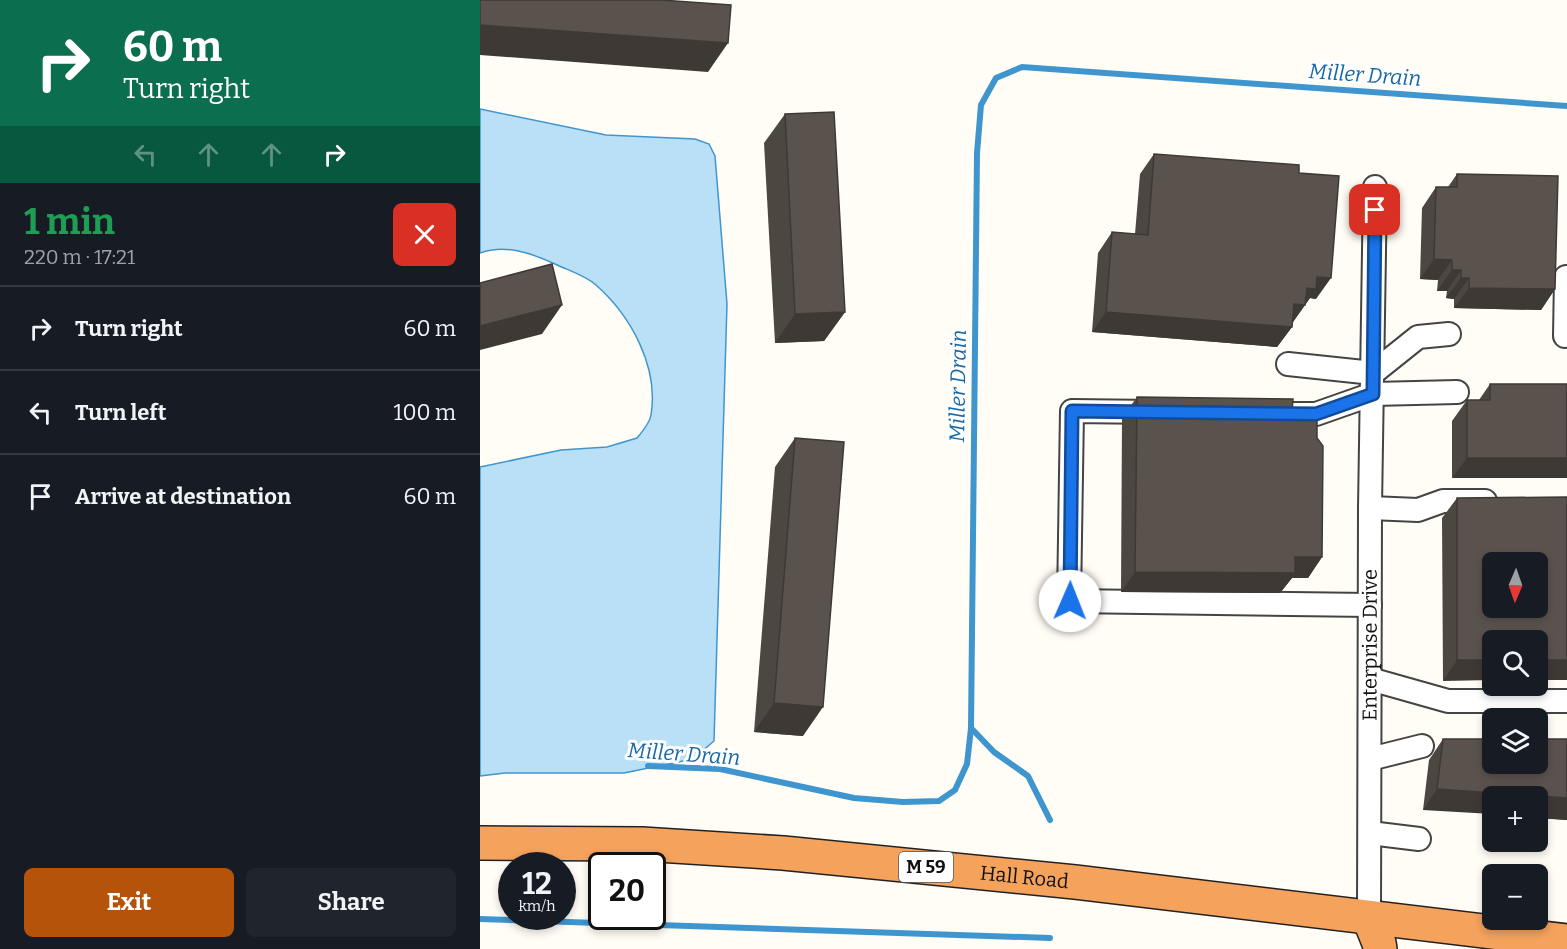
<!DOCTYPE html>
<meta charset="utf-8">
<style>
body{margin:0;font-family:Bitter,serif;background:#20242c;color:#f1f3f6;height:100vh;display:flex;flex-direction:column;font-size:22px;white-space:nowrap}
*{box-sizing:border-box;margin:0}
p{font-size:20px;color:#9ea1a6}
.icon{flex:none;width:33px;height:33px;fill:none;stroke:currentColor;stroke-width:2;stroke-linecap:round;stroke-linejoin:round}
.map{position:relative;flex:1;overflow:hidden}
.panel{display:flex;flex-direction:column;background:#171b24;width:480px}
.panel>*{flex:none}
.hud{background:#0b6e4f;color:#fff;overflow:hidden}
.needle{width:39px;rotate:182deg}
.buttons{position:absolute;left:1002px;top:552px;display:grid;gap:12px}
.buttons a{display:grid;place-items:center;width:66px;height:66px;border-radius:9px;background:#171b24;box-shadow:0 3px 9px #0003;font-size:30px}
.speed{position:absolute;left:18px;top:852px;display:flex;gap:12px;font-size:30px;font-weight:700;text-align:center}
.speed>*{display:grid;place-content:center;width:78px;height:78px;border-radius:50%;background:#171b24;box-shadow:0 3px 9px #0003;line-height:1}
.speed small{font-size:15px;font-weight:400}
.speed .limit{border:3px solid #111;border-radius:9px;background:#fff;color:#111}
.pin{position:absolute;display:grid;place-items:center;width:51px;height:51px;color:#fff;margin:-26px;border-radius:12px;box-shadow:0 3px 9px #0006}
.me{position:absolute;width:66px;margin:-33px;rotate:1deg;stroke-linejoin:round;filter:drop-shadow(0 0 4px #0008)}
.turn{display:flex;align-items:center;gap:21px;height:126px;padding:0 24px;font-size:27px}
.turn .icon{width:78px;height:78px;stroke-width:2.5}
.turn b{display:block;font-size:42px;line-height:51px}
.lanes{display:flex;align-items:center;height:57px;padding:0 24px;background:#0003;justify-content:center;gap:30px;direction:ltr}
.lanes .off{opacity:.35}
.round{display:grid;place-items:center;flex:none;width:63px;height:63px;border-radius:9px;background:#20242c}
.summary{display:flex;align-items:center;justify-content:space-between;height:102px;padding:0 24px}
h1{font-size:36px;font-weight:700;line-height:45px;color:#1e9e55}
.primary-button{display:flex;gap:12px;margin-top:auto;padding:12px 24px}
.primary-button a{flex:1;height:69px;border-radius:9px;background:#b45309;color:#fff;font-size:24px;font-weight:700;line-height:69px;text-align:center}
.primary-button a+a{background:#20242c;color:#f1f3f6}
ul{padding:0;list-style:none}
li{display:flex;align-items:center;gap:18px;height:84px;padding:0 24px;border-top:2px solid #363941}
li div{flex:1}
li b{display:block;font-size:22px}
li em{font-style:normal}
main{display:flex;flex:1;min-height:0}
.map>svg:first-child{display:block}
.water{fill:#b9e0f7;stroke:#3f96cf;stroke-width:1.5}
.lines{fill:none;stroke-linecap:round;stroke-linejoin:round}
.stream{stroke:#3f96cf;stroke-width:6}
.minor-casing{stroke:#444;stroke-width:26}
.highway-casing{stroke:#222;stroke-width:36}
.minor{stroke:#fff;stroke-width:22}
.highway{stroke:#f5a25d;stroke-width:33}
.wall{fill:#4d4742}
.shaded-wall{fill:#3f3936}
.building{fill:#5a524d;stroke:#3f3936;stroke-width:1.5;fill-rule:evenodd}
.route-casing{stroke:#114b97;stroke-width:15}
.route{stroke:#1a73e8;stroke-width:10}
.labels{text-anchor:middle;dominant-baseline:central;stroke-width:6;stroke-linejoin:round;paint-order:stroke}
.shield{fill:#fff;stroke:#585858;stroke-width:1.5}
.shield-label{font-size:18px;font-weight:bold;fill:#111}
.street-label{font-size:20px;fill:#111;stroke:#fff}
.water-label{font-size:21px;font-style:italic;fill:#1768a6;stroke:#fff}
</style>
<main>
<section class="panel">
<div class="hud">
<div class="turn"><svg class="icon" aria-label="right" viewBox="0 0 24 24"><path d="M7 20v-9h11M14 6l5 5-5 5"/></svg><div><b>60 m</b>Turn right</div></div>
<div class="lanes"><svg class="icon off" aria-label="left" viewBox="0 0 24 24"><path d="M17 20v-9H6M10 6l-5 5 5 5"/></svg><svg class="icon off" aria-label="ahead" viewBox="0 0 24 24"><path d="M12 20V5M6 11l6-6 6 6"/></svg><svg class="icon off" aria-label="ahead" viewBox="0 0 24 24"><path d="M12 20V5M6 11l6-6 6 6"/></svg><svg class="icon" aria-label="right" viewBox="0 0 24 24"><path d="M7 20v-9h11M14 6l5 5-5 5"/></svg></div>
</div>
<div class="summary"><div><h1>1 min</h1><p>220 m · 17:21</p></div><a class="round" style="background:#d93025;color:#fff"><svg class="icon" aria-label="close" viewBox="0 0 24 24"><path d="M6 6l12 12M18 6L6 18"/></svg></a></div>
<ul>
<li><svg class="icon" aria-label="right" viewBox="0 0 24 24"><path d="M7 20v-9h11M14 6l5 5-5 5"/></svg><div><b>Turn right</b></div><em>60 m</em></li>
<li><svg class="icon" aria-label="left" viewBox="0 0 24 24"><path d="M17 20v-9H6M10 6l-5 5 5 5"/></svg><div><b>Turn left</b></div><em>100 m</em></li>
<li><svg class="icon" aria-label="arrive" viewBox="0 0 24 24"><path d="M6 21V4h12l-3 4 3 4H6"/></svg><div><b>Arrive at destination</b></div><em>60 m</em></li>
</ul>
<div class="primary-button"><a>Exit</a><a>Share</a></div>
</section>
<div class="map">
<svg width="1087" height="949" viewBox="0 0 1087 949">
<rect width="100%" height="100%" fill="#fffdf5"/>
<path class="water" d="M0,109L126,135L215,139L229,144L235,156L247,304L234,741L213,759L144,773H25L0,776V467L81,450L127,447L157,438C162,432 170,423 171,415C179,367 151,316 116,285C105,275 87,270 75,264C51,253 26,244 0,253Z"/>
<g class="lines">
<g class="stream">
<path d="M491,728L514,752L548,776L570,820"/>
<path d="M168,766L240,769L374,798L423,802L459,801L475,790L487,764L491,728L497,153L501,105L516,78L542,67L1087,106"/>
<path d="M0,919L570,938"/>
</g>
<g class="minor-casing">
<g id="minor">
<path d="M1085,336L1086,277"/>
<path d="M808,364L893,373L938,337L969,334"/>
<path d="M676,412L592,411L589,601L890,605"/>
<path d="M808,414H836L893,394L977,392"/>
<path d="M890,508L938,510L963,501H1005"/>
<path d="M890,679L968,701H1087"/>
<path d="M890,759L942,746"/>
<path d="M890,833L939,839"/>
<path id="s1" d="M889,918L890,508L895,187"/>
</g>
</g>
<g class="highway-casing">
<g id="highway">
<path id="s2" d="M0,843L162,844L303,853L595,882L1087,941"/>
<path d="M889,918L899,943L900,949"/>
</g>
</g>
<use href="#minor" class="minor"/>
<use href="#highway" class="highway"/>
</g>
<g class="wall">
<path d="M305,114L365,312L344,341L295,343L284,143Z"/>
<path d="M674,154L819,173L836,299L830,298L812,323V327L797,347L612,332L618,253L632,232L655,234L660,174Z"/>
<path d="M977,174L1075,289L1061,310L974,308V299L966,298L967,291H957L958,280L940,279L942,208L956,187H968Z"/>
<path d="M1010,384H1087L972,478V421L987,400H999Z"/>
<path d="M657,397L812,411L837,438L842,557L828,578H812L800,593L641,592L642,418Z"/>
<path d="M315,438L323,736L274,732L295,467Z"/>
<path d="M977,498L1087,680H1058V640L963,681L962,518Z"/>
<path d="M963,739H1087V820L1058,818V796L943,810L949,760Z"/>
</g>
<g class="shaded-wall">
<path d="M0,25L248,43L228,72L0,55Z"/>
<path d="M954,259L972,260L958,280L940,279Z"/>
<path d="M972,270H981L967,291H957Z"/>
<path d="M837,277L851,278L836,299L830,298L811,325L814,304Z"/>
<path d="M981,278H989L974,299L966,298Z"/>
<path d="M989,288L1075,289L1061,310L974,308Z"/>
<path d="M82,305L62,334L0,350V326Z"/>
<path d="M365,312L344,341L295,343L315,314Z"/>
<path d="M626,312L812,327L797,347L612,332Z"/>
<path d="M987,458H1087V478H972Z"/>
<path d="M815,557H842L828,578H812L800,593L641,592L655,572Z"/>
<path d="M977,660H1012V680L963,681Z"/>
<rect x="1058" y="660" width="29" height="20"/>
<path d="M294,703L343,707L323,736L274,732Z"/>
<path d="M957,789L1087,798V820L1058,818V796H1012V814L943,810Z"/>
</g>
<g class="building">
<path d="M0,0H181L251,5L248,43L0,25Z"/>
<path d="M354,112L365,312L315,314L305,114Z"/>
<path d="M674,154L819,165V173L859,176L851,278L837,277L836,289L827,288L825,305L814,304L812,327L626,312L632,232L668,235Z"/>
<path d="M977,174L1078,176L1075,289L989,288V278H981V270H972V260L954,259L956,187H977Z"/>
<path d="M72,264L82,305L0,326V283Z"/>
<path d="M1010,384H1087V458H987V400H1010Z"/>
<path d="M657,397L813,399L812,411L837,412V438L843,446L842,557H815V573L655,572Z"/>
<path d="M315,438L364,442L343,707L294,703Z"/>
<path d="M1087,497V660H1058V640H1012V660H977V498ZM1012,562H1058V608H1012Z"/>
<path d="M963,739H1012V764H1058V739H1087V798L957,789Z"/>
</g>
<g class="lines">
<g class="route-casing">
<path id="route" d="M590,601L592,411L836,414L893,394L895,210"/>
</g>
<use href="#route" class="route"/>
</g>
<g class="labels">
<rect class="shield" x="419" y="852" width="54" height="30" rx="4.5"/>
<g class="shield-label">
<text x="446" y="867">M 59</text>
</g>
<g class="street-label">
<text stroke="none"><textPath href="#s1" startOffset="273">Enterprise Drive</textPath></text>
<text stroke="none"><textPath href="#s2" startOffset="546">Hall Road</textPath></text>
</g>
<g class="water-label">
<text transform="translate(885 75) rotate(4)">Miller Drain</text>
<text transform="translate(478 386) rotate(-89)">Miller Drain</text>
<text transform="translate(204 754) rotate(4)">Miller Drain</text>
</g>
</g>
</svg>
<div class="buttons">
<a><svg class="needle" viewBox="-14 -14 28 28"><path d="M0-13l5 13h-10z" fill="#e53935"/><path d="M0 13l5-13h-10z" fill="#9ea1a6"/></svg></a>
<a><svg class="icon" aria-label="search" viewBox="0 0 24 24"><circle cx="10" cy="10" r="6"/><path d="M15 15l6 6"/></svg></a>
<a><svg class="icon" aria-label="layers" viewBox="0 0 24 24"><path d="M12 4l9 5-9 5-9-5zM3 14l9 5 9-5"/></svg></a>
<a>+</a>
<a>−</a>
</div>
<div class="speed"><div>12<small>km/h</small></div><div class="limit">20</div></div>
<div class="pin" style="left:895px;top:210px;background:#d93025"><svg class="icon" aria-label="arrive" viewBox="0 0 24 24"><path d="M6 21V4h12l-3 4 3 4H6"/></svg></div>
<svg class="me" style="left:590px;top:601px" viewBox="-20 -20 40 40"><circle r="19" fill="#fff"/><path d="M0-13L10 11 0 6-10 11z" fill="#1a73e8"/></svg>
</div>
</main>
